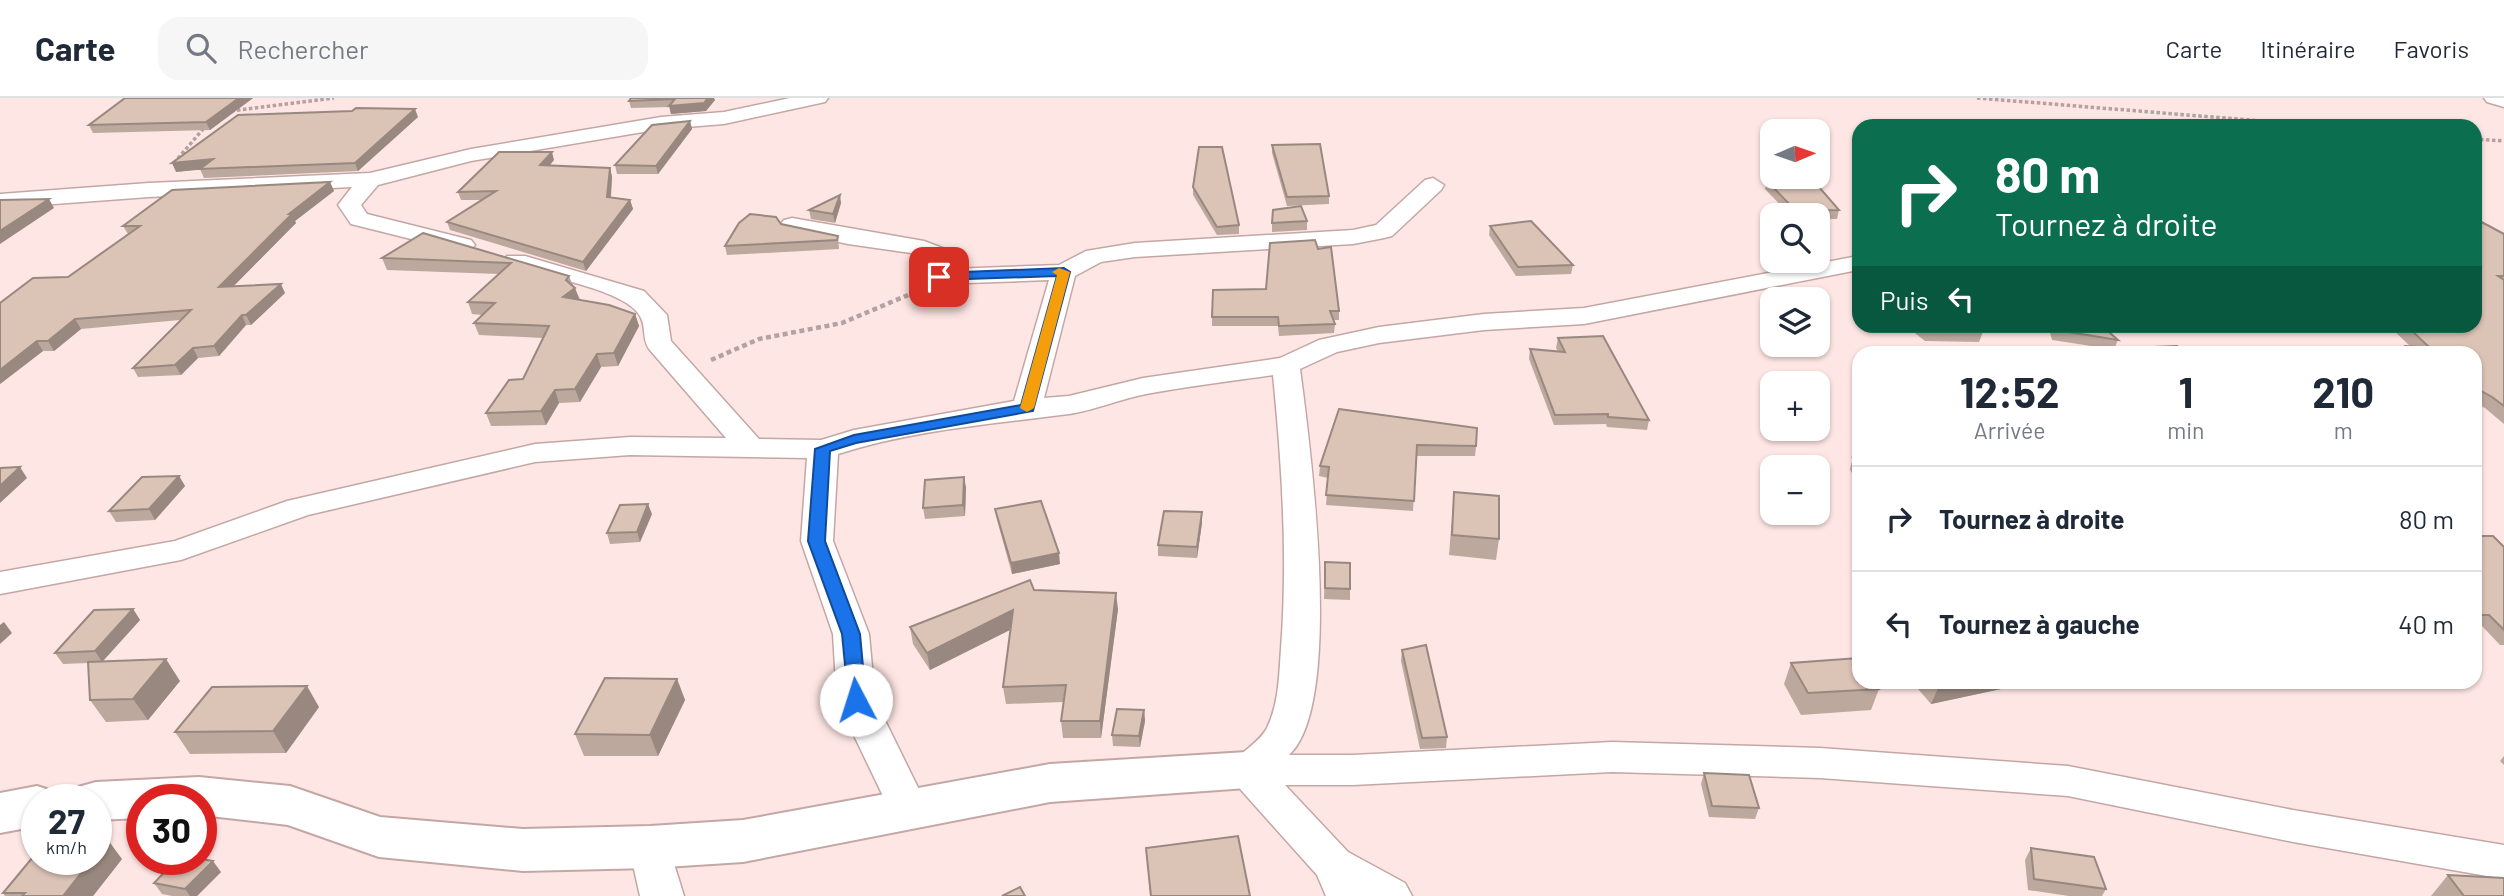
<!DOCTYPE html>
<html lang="fr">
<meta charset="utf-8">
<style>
body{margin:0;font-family:Barlow,sans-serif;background:#f6f6f7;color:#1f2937;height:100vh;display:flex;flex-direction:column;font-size:26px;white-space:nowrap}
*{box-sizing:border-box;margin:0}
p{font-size:23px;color:#747a83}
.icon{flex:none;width:38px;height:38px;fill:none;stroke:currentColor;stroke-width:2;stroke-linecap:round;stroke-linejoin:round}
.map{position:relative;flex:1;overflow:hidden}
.drawer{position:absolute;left:1852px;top:248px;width:630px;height:343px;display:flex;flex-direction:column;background:#fff;border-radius:21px;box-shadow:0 2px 5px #0004}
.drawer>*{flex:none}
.banner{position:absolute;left:1852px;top:21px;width:630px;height:214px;border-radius:21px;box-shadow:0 2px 5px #0004;background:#0b6e4f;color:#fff;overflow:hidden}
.needle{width:46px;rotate:88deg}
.fabs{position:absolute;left:1760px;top:21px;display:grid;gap:14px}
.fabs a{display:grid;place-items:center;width:70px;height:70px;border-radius:14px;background:#fff;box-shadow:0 2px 5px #0004;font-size:35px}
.speed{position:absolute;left:21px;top:686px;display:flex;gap:14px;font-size:35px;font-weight:700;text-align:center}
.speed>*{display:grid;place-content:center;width:91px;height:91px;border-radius:50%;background:#fff;box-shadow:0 2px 5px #0004;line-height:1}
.speed small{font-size:18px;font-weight:400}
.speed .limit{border:10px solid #d22;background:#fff;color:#111}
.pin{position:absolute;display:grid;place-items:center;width:60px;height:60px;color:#fff;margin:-30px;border-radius:14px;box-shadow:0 4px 10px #0006}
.me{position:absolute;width:77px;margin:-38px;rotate:355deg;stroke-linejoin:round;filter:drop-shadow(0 0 5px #0008)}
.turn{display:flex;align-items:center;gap:24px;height:147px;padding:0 28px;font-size:32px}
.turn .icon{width:91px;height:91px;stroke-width:2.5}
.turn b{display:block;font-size:49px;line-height:60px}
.then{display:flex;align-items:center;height:66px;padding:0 28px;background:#0003;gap:14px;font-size:26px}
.eta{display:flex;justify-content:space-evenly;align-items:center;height:119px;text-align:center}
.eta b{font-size:42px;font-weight:700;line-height:49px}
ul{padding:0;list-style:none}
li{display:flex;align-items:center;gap:21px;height:105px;padding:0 28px;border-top:2px solid #e0e1e3}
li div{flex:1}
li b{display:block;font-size:26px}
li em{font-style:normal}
header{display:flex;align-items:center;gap:42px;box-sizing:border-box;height:98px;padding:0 35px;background:#fff;border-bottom:2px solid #e0e1e3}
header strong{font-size:33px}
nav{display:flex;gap:38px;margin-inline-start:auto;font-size:24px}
.search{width:490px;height:63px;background:#f6f6f7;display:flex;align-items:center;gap:18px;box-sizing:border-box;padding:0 24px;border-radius:21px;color:#747a83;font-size:26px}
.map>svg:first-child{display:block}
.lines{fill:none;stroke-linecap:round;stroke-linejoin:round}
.street-casing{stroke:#c3a7a5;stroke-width:3}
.secondary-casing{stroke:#c3a7a5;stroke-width:4}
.path-far1{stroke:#b5a1a0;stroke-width:3.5;stroke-dasharray:3.5 2.5;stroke-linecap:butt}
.path{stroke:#b5a1a0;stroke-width:4.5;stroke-dasharray:5 3.5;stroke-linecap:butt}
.street{fill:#fff;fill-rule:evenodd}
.secondary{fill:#fff;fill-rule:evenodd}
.wall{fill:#bca89d}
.shaded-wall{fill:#99887f}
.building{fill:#dbc3b6;stroke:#99887f;stroke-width:2}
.route{fill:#1a73e8;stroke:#114b97;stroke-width:2}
.slow{fill:#f59e0b}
</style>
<header>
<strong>Carte</strong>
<div class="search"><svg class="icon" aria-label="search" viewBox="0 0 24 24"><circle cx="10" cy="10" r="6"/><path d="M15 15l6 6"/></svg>Rechercher</div>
<nav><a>Carte</a><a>Itinéraire</a><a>Favoris</a></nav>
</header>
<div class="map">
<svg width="2504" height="798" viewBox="0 0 2504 798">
<rect width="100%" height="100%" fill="#fee6e4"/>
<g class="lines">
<g class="street-casing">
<g id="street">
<path d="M790,0H828L825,4L724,26L661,31L471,63L378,87L361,107L367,116L471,142L475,147L471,152L463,154L351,126L338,107L352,89L149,99L0,110V96L149,85L370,75L471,51L661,19L724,14Z"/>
<path d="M2484,0H2504V9L2487,4Z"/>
<path d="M1433,80L1444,87L1441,92L1392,138L1384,140L1353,146L1135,159L1101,164L1075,178L1044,300L1069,298L1143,280L1280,260L1319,242L1379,229L1484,216L1584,210L1858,158V172L1584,226L1484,232L1379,245L1337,254L1300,271C1310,346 1345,606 1289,657H1353L1612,644L1820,650L2068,668L2293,712L2504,747V781L2293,744L2068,698L1820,680L1612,674L1353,687H1285L1348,754L1405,785L1412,798H1326L1317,777L1233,683L1227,672C1237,655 1259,646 1267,630C1279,605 1279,578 1281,551C1288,459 1282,368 1273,277C1231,283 1188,288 1146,296C1120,301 1095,312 1069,316C992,326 912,332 838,356L833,443L869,536L875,602L928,710L922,721L908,726L894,721L837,602L833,536L801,443L807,360L630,357L535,364L308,417L181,462L0,496V474L175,443L287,403L535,346L630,339L726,340L649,251C642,241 646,230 641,220C630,192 536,176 507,168L504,163L507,158H525L644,193L667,217L671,243L759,341L821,342L854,332L1014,303L1049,182L939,186L930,184L924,160L911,155L848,146L784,132L780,127L784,122L792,120L924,143L945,151L950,171L1059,167L1086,153L1135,145L1353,132L1376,127L1425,82Z"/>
<path d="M650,732L665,737L684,798H640L629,749L635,737Z"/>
</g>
</g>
<g class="secondary-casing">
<g id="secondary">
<path d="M1247,654L1264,659L1271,672L1264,685L1247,690L1050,704L743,764L650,770L523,773L379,759L288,727L201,717V702H142V720L96,722V702H72L78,689L96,684L199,679L290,688L380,719L523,731L650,728L743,722L1050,666Z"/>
<path d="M37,688L55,694L59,702H37V728L0,735V695Z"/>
</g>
</g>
<g class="path-far1">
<path d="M1977,0L2324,28"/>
<path d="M231,13L334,0"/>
<path d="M2474,41L2504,43"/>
<path d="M174,65L204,30"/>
<path d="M905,199L920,190"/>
</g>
<path class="path" d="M711,262L759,241L842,225L908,197"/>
<use href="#street" class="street"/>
<use href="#secondary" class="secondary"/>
</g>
<g class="wall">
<path d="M125,0H253L210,32L93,35L89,27Z"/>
<path d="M631,0L715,2L706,13L671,16L670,9L631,10L629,3Z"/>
<path d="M418,19L358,73L204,80L200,71L176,74Z"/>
<path d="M690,23L692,31L658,76H617L615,67Z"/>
<path d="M1272,47L1329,98V106L1287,108L1272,55Z"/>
<path d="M554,62L550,67L610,70L612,79L611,100L630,102L633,111L586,173L450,132L447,124L482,102H461L458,94Z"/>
<path d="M1767,83L1839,112L1837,121H1818V117H1790L1765,91Z"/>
<path d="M330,84L334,93L295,123L296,125L233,188L285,195L251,227H246L219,258L198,260L181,277L138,279L133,270L180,222L81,231L54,253H43L0,286L68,179L128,136L123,128Z"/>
<path d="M1193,89L1239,127V136L1217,137L1193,97Z"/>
<path d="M841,105L835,125L811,121L809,112Z"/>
<path d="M1307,123V132L1272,134V125Z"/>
<path d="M781,126L838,138L839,151L727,157L725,148Z"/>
<path d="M1490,128L1573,167L1571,176L1516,178L1489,137Z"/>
<path d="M423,135L569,178L579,202L635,216L639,228L618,268L601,269L580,304L559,305L546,327L491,328L486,315L523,281L543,240L479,237L474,225L482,217L472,216L468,204L499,176L387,172L382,160Z"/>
<path d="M2504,136V326L2485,310L2474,304V256H2400L2404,248L2411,249L2389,228H2474Z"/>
<path d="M1266,191L1339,213V222H1333L1335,226L1334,235L1279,238L1278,228H1212V219Z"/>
<path d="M1906,228H2102L2118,242L2114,251L2185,256H2104L2106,251H2111L2052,242L2049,231L1979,229L1983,234L1979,244L1925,243Z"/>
<path d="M1558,240L1649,322L1647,332L1607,329L1606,326L1554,327L1529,261L1530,251L1558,253L1556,250Z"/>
<path d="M1339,311L1476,348L1475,358H1416L1413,413L1326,407L1328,380L1319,378L1320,368Z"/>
<path d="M1853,360L1858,361V390L1850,371Z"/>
<path d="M179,378L185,388L155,422L116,424L109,413Z"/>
<path d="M966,389L965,418L925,421L923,410Z"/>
<path d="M1454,394L1499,441L1496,462L1449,457Z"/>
<path d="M995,411L1060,466L1012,476L997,422Z"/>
<path d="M1202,414V425L1197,460L1158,458V447Z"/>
<path d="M652,416L640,444L610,446L607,435Z"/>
<path d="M2474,438L2504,449V547H2500L2482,528H2474Z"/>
<path d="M1325,464L1350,491V502L1324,501Z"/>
<path d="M1034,492L1118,511L1101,640H1063L1061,623L1064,604L1006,606L1003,589L1011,531L930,572L913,546L910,529Z"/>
<path d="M133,511L140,522L103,563L180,583L148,622L106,624L90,602L88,565L63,566L55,555Z"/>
<path d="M1402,552L1447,639L1446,650L1420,651L1401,563Z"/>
<path d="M1791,565L1879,591L1871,612L1801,617L1784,586Z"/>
<path d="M677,581L685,602L658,658H584L575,636Z"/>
<path d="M1912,584H2017L2015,588L1931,606Z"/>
<path d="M2056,584H2094L2092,589H2059Z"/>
<path d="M2192,584H2227L2226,587Z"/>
<path d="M319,609L286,655L190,656L175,634Z"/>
<path d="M1144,612L1145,623L1140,649L1113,648L1112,637Z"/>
<path d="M2504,658V667L2500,663Z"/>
<path d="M1704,675L1759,710L1755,721L1709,719L1701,686Z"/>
<path d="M1146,750L1250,798H1150Z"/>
<path d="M2031,750L2106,791L2102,798H2069L2028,792L2025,762Z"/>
<path d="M122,761L93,798H5L3,795Z"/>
<path d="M221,774L197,798H172L162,796L154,785Z"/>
<path d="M2448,777L2504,798H2431Z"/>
</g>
<g class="shaded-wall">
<path d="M239,0H253L210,32L206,24Z"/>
<path d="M708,0H714L715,2L706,13L671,16L669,8Z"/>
<path d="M415,11L418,19L358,73L355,65Z"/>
<path d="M690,23L692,31L658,76L656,68Z"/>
<path d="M552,54L554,62L543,75L540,67Z"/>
<path d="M213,61L217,70L176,74L172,65Z"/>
<path d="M610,70L612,79L610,108L607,99Z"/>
<path d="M330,84L334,93L295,123L296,125L224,198L219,189L289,116Z"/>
<path d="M840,97L841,105L835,125L833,116Z"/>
<path d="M49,101L54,110L0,146V133Z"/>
<path d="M630,102L633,111L586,173L583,164Z"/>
<path d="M281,186L285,195L251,227L246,217Z"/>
<path d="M575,190L580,202L563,199Z"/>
<path d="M635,216L639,228L618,268L614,255Z"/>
<path d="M242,217L246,227L219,258L214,248Z"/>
<path d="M75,221L81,231L54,253L48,243Z"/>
<path d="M37,243L43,253L0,286V272Z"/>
<path d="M193,250L198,260L181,277L175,267Z"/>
<path d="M597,256L601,269L580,304L575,291Z"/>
<path d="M555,292L559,305L546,327L541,313Z"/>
<path d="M20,369L27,380L0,405V388Z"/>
<path d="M179,378L185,388L155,422L149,411Z"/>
<path d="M964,379L966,389L965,418L963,407Z"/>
<path d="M648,406L652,416L640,444L637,434Z"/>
<path d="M1202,414V425L1197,460V449Z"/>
<path d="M1059,455L1060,466L1012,476L1011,465Z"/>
<path d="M1116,495L1118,511L1101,640L1100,623Z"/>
<path d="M133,511L140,522L102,564L95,553Z"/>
<path d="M1013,512L1016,529L930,572L927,555Z"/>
<path d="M4,524L12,535L0,546V527Z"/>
<path d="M166,561L180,583L148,622L133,601Z"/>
<path d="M677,581L685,602L658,658L650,637Z"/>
<path d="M1954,584H2017L2015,588L1931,606L1939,588Z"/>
<path d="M307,588L319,609L286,655L273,633Z"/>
<path d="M1144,612L1145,623L1140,649L1139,638Z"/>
<path d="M108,742L122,761L93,798H63L92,761H96V756Z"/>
<path d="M213,763L221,774L197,798H190L185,791Z"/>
</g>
<g class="building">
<path d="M125,0H239L206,24L89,27Z"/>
<path d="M631,0H708L704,5L669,8L675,1L629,3Z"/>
<path d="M356,10L415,11L355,65L200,71L213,61L172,65L238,17L352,13Z"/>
<path d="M690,23L656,68L615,67L652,27Z"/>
<path d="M1320,46L1329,98L1287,99L1272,47Z"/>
<path d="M1199,49H1222L1239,127L1217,129L1193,89Z"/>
<path d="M499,54H552L540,67L610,70L607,99L630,102L583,164L447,124L496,93L458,94Z"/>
<path d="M1812,81L1839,112L1796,113L1767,83Z"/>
<path d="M330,84L289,116H292L219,189L281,186L246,217H242L214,248L193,250L175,267L133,270L191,212L75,221L48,243H37L0,272V205L33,180L68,179L140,128H123L172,92Z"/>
<path d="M840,97L833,116L809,112Z"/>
<path d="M49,101L0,133V102Z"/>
<path d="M1301,108L1307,123L1272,125L1273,112Z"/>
<path d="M750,116L776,119L781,126L838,138L837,142L725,148L739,125Z"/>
<path d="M2474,120L2504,136V178H2498L2504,182V308L2492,299L2474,289V256H2417L2404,248L2430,250L2407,228H2474Z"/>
<path d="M1531,123L1573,167L1518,169L1490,128Z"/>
<path d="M423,135L569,178L566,182L575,190L563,199L609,207L635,216L614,255L597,256L575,291L555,292L541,313L486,315L509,282L523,281L549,228L474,225L495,205L468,204L511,165L382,160Z"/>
<path d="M1315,142L1318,151L1331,149L1339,213H1330L1335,226L1279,228L1278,219H1212L1213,192L1266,191L1270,145Z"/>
<path d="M1921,228H1977L1983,234L1928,233Z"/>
<path d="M2055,228H2102L2118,242L2056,232Z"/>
<path d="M1603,238L1649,322L1608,319V316L1555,317L1530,251L1565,254L1558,240Z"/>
<path d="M2177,248L2185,256H2110L2106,251Z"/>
<path d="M1339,311L1477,330L1476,348L1417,347L1414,403L1326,397L1329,369L1320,368Z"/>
<path d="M1853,360L1858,361V372Z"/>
<path d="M20,369L0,388V370Z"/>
<path d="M179,378L149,411L109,413L142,379Z"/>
<path d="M964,379L963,407L923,410L925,382Z"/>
<path d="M1454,394L1499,398V441L1452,437Z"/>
<path d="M1041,403L1059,455L1011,465L995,411Z"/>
<path d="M648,406L637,434L607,435L620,407Z"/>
<path d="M1164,413L1202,414L1197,449L1158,447Z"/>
<path d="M2474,438H2493L2504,449V532L2489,517H2474Z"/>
<path d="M1325,464L1350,465V491L1325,490Z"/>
<path d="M1030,482L1034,492L1116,495L1100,623H1061L1066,587L1003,589L1013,512L927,555L910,529Z"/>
<path d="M133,511L95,553L55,555L94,512Z"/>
<path d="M1426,547L1447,639L1422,640L1402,552Z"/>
<path d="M1858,560V584H1875L1879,591L1808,595L1791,565Z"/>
<path d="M166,561L133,601L90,602L88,564Z"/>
<path d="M605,580L677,581L650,637L575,636Z"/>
<path d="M1937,584H1954L1939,588Z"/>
<path d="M307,588L273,633L175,634L212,589Z"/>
<path d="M1117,611L1144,612L1139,638L1112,637Z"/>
<path d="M1704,675L1749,677L1759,710L1712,708Z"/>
<path d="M1238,738L1250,798H1151L1146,750Z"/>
<path d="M96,742H108L96,756Z"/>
<path d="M2031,750L2094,759L2106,791L2034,781Z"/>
<path d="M37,754V761H92L63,798H22L25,795H3Z"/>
<path d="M177,761H201L213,763L185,791L154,785Z"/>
<path d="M2448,777L2504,780V798H2464Z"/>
<path d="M1020,789L1025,798H1002Z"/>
</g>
<path class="route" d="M1064,170L1070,174L1033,313L856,345L830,353L825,443L860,536L866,602L856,609L849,607L842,536L808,443L815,351L854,337L1021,307L1057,178L939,182L932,179L939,175Z"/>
<path class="slow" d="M1059,170L1070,174L1034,310L1027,314L1020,310L1057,177L1052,174Z"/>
</svg>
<div class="fabs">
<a><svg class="needle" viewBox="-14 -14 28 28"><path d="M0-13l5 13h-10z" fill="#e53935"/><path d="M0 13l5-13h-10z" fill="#747a83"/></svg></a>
<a><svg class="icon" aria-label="search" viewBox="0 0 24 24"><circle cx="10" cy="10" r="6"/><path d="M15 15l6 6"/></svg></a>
<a><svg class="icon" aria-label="layers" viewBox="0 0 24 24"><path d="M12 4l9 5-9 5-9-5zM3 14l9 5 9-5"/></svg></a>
<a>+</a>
<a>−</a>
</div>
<div class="speed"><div>27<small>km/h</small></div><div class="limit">30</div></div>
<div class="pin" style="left:939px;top:179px;background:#d93025"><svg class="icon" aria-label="arrive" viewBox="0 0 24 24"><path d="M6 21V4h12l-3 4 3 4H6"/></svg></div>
<svg class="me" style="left:856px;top:602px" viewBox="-20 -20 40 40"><circle r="19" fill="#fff"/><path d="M0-13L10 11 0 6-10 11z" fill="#1a73e8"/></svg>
<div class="banner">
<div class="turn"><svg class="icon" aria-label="right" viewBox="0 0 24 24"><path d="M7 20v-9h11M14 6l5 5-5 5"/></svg><div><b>80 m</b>Tournez à droite</div></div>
<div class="then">Puis<svg class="icon" aria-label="left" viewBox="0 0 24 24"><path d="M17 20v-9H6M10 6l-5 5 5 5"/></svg></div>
</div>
<section class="drawer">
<div class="eta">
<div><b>12:52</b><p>Arrivée</p></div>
<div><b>1</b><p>min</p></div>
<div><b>210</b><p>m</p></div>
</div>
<ul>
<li><svg class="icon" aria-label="right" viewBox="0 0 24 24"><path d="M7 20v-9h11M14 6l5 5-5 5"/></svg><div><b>Tournez à droite</b></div><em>80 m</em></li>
<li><svg class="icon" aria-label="left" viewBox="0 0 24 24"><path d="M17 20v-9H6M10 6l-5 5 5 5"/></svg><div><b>Tournez à gauche</b></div><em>40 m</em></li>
</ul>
</section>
</div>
